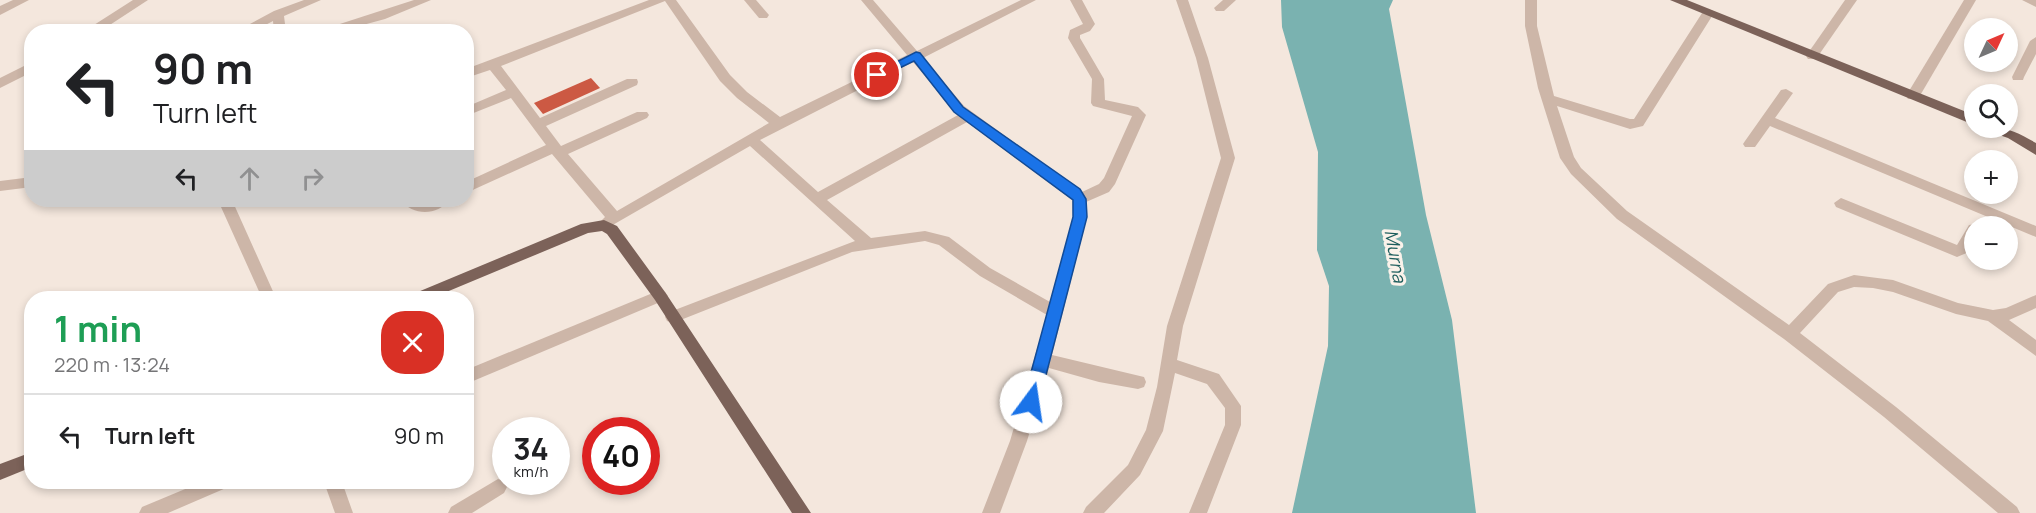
<!DOCTYPE html>
<meta charset="utf-8">
<style>
body{margin:0;font-family:Manrope,sans-serif;background:#f2f2f2;color:#202124;height:100vh;display:flex;flex-direction:column;font-size:22px;white-space:nowrap}
*{box-sizing:border-box;margin:0}
p{font-size:20px;color:#757577}
.icon{flex:none;width:33px;height:33px;fill:none;stroke:currentColor;stroke-width:2;stroke-linecap:round;stroke-linejoin:round}
.map{position:relative;flex:1;overflow:hidden}
.sheet{position:absolute;left:24px;top:291px;width:450px;height:198px;display:flex;flex-direction:column;background:#fff;border-radius:24px;box-shadow:0 3px 9px #0003}
.sheet>*{flex:none}
.top-card{position:absolute;left:24px;top:24px;width:450px;height:183px;border-radius:24px;box-shadow:0 3px 9px #0003;background:#fff;color:#202124;overflow:hidden}
.needle{width:39px;rotate:46deg}
.controls{position:absolute;left:1964px;top:18px;display:grid;gap:12px}
.controls a{display:grid;place-items:center;width:54px;height:54px;border-radius:50%;background:#fff;box-shadow:0 3px 9px #0003;font-size:30px}
.speed{position:absolute;left:492px;top:417px;display:flex;gap:12px;font-size:30px;font-weight:700;text-align:center}
.speed>*{display:grid;place-content:center;width:78px;height:78px;border-radius:50%;background:#fff;box-shadow:0 3px 9px #0003;line-height:1}
.speed small{font-size:15px;font-weight:400}
.speed .limit{border:9px solid #d22;background:#fff;color:#111}
.pin{position:absolute;display:grid;place-items:center;width:51px;height:51px;color:#fff;margin:-26px;border:3px solid #fff;border-radius:50%;box-shadow:0 2px 6px #0007}
.me{position:absolute;width:66px;margin:-33px;rotate:14deg;stroke-linejoin:round;filter:drop-shadow(0 0 4px #0008)}
.turn{display:flex;align-items:center;gap:21px;height:126px;padding:0 30px;font-size:27px}
.turn .icon{width:78px;height:78px;stroke-width:2.5}
.turn b{display:block;font-size:42px;line-height:51px}
.lanes{display:flex;align-items:center;height:57px;padding:0 30px;background:#0003;justify-content:center;gap:30px;direction:ltr}
.lanes .off{opacity:.35}
.round{display:grid;place-items:center;flex:none;width:63px;height:63px;border-radius:24px;background:#f2f2f2}
.overview{display:flex;align-items:center;justify-content:space-between;height:102px;padding:0 30px}
h1{font-size:36px;font-weight:700;line-height:45px;color:#1e9e55}
ul{padding:0;list-style:none}
li{display:flex;align-items:center;gap:18px;height:84px;padding:0 30px;border-top:2px solid #e0e0e0}
li div{flex:1}
li b{display:block;font-size:22px}
li em{font-style:normal}
.map>svg:first-child{display:block}
.water{fill:#7ab2b0}
.building{fill:#cc5943}
.lines{fill:none;stroke-linecap:round;stroke-linejoin:round}
.minor{fill:#cdb6a8;fill-rule:evenodd}
.major{fill:#7c6259;fill-rule:evenodd}
.route{fill:#1a73e8;stroke:#114b97;stroke-width:1.5}
.labels{text-anchor:middle;dominant-baseline:central;stroke-width:6;stroke-linejoin:round;paint-order:stroke}
.water-label{font-size:18px;font-style:italic;fill:#1c5d5c;stroke:#fbf2ea}
</style>
<div class="map">
<svg width="2036" height="513" viewBox="0 0 2036 513">
<rect width="100%" height="100%" fill="#f4e7dd"/>
<path class="water" d="M1281,0H1393L1389,9L1426,215L1452,320L1476,513H1292L1328,346L1329,286L1317,250L1318,152L1282,27Z"/>
<path class="building" d="M591,78L600,88L543,114L534,103Z"/>
<g class="lines">
<g class="minor">
<path d="M13,0H29L0,15V6Z"/>
<path d="M133,0H148L99,32H83Z"/>
<path d="M304,0H321L284,16L286,32H274L273,21L252,32H235L274,11Z"/>
<path d="M414,0H431L385,19L337,32H315Z"/>
<path d="M649,0H676L730,75L747,92L780,117L907,55L861,0H873L917,51L1021,0H1036L923,58L964,106L1082,192L1099,184L1104,178L1132,116L1093,106L1091,103L1092,79L1068,38L1070,30L1083,24L1070,0H1082L1095,24L1090,31L1080,35V38L1104,79L1105,100L1138,107L1146,115L1115,184L1109,192L1086,202L1087,217L1052,355L1144,377L1146,382L1144,387L1138,389L1099,382L1049,368L1027,441L1000,513H982L1010,441L1047,315L980,276L939,245L925,241L852,252L673,323L667,321L665,317L667,313L855,241L750,146L604,230L597,225L605,217L552,154L466,193V182L546,145L511,98L466,116V107L506,90L490,70L466,78V69ZM665,1L720,81L737,98L769,123L617,211L568,154L647,118L649,115L647,112H637L561,146L546,126L637,85L638,82L637,79H627L540,118L501,66ZM913,62L958,115L818,192L760,140ZM967,122L1072,200L1073,217L1050,302L990,268L949,237L925,231L871,238L827,200Z"/>
<path d="M744,0H756L769,15L767,18H759Z"/>
<path d="M1176,0H1188L1208,58L1235,158L1183,326L1177,360L1219,374L1241,406V425L1207,513H1189L1225,425V408L1207,384L1175,373L1163,431L1140,475L1104,513H1083L1086,507L1128,465L1146,430L1157,387L1167,326L1221,158L1196,58Z"/>
<path d="M1223,0H1236L1224,11H1216L1214,8Z"/>
<path d="M1525,0H1537V26L1554,96L1630,119H1634L1704,10H1712L1714,13L1643,126L1630,129L1557,106L1574,157L1581,168L1627,211L1789,325L1828,284L1854,275L1893,280L1958,303L1993,310L2006,308L2036,295V308L2009,320L2036,340V356L1988,321L1956,314L1893,292L1873,288L1854,287L1838,292L1800,333L1896,407L2017,507L2020,513H1998L1884,417L1784,339L1617,219L1571,174L1560,158L1538,88L1525,26Z"/>
<path d="M1845,0H1857L1816,59H1808L1806,56Z"/>
<path d="M1964,0H1976L1918,99H1908L1906,96Z"/>
<path d="M2022,0H2036V7Z"/>
<path d="M2036,37V54L2024,77L2023,80H2013L2012,77L2030,41Z"/>
<path d="M32,62V72L0,88V78Z"/>
<path d="M1786,89L1793,93L1775,118L2036,226V237L1770,126L1755,147H1745L1743,144L1745,141L1781,90Z"/>
<path d="M32,177V187L0,191V181Z"/>
<path d="M1841,198L1957,245L1969,225L1974,224L1980,226H1974V243L1969,252L1957,257L1836,207L1834,203Z"/>
<path d="M215,200H232L276,298H262L221,207Z"/>
<path d="M401,200H417L421,202L430,200H449C438,216 412,216 401,200Z"/>
<path d="M660,290L665,292L668,296L665,300L466,384V370Z"/>
<path d="M498,479L504,481L507,487L504,493L472,513H448L451,507Z"/>
<path d="M202,482H229L226,488L168,513H139L142,507Z"/>
<path d="M324,482H342L353,513H335Z"/>
</g>
<g class="major">
<path d="M1670,0H1687L1974,115V125Z"/>
<path d="M1986,128C2006,126 2019,133 2036,143V155L2008,138L1988,131Z"/>
<path d="M604,220L617,226L665,292L811,513H792L655,300L607,234L602,231L588,233L432,298H410L413,294L581,224Z"/>
<path d="M32,452V467L0,480V464Z"/>
</g>
</g>
<path class="route" d="M916,52L920,53L963,107L1080,189L1086,199L1087,217L1039,402L1036,406L1031,408L1026,406L1023,402L1073,217V200L954,112L914,61L881,77L877,78L871,75Z"/>
<g class="labels">
<g class="water-label">
<text transform="translate(1396 256) rotate(80)">Murna</text>
</g>
</g>
</svg>
<div class="controls">
<a><svg class="needle" viewBox="-14 -14 28 28"><path d="M0-13l5 13h-10z" fill="#e53935"/><path d="M0 13l5-13h-10z" fill="#757577"/></svg></a>
<a><svg class="icon" aria-label="search" viewBox="0 0 24 24"><circle cx="10" cy="10" r="6"/><path d="M15 15l6 6"/></svg></a>
<a>+</a>
<a>−</a>
</div>
<div class="speed"><div>34<small>km/h</small></div><div class="limit">40</div></div>
<div class="pin" style="left:877px;top:75px;background:#d93025"><svg class="icon" aria-label="arrive" viewBox="0 0 24 24"><path d="M6 21V4h12l-3 4 3 4H6"/></svg></div>
<svg class="me" style="left:1031px;top:402px" viewBox="-20 -20 40 40"><circle r="19" fill="#fff"/><path d="M0-13L10 11 0 6-10 11z" fill="#1a73e8"/></svg>
<div class="top-card">
<div class="turn"><svg class="icon" aria-label="left" viewBox="0 0 24 24"><path d="M17 20v-9H6M10 6l-5 5 5 5"/></svg><div><b>90 m</b>Turn left</div></div>
<div class="lanes"><svg class="icon" aria-label="left" viewBox="0 0 24 24"><path d="M17 20v-9H6M10 6l-5 5 5 5"/></svg><svg class="icon off" aria-label="ahead" viewBox="0 0 24 24"><path d="M12 20V5M6 11l6-6 6 6"/></svg><svg class="icon off" aria-label="right" viewBox="0 0 24 24"><path d="M7 20v-9h11M14 6l5 5-5 5"/></svg></div>
</div>
<section class="sheet">
<div class="overview"><div><h1>1 min</h1><p>220 m · 13:24</p></div><a class="round" style="background:#d93025;color:#fff"><svg class="icon" aria-label="close" viewBox="0 0 24 24"><path d="M6 6l12 12M18 6L6 18"/></svg></a></div>
<ul>
<li><svg class="icon" aria-label="left" viewBox="0 0 24 24"><path d="M17 20v-9H6M10 6l-5 5 5 5"/></svg><div><b>Turn left</b></div><em>90 m</em></li>
</ul>
</section>
</div>
